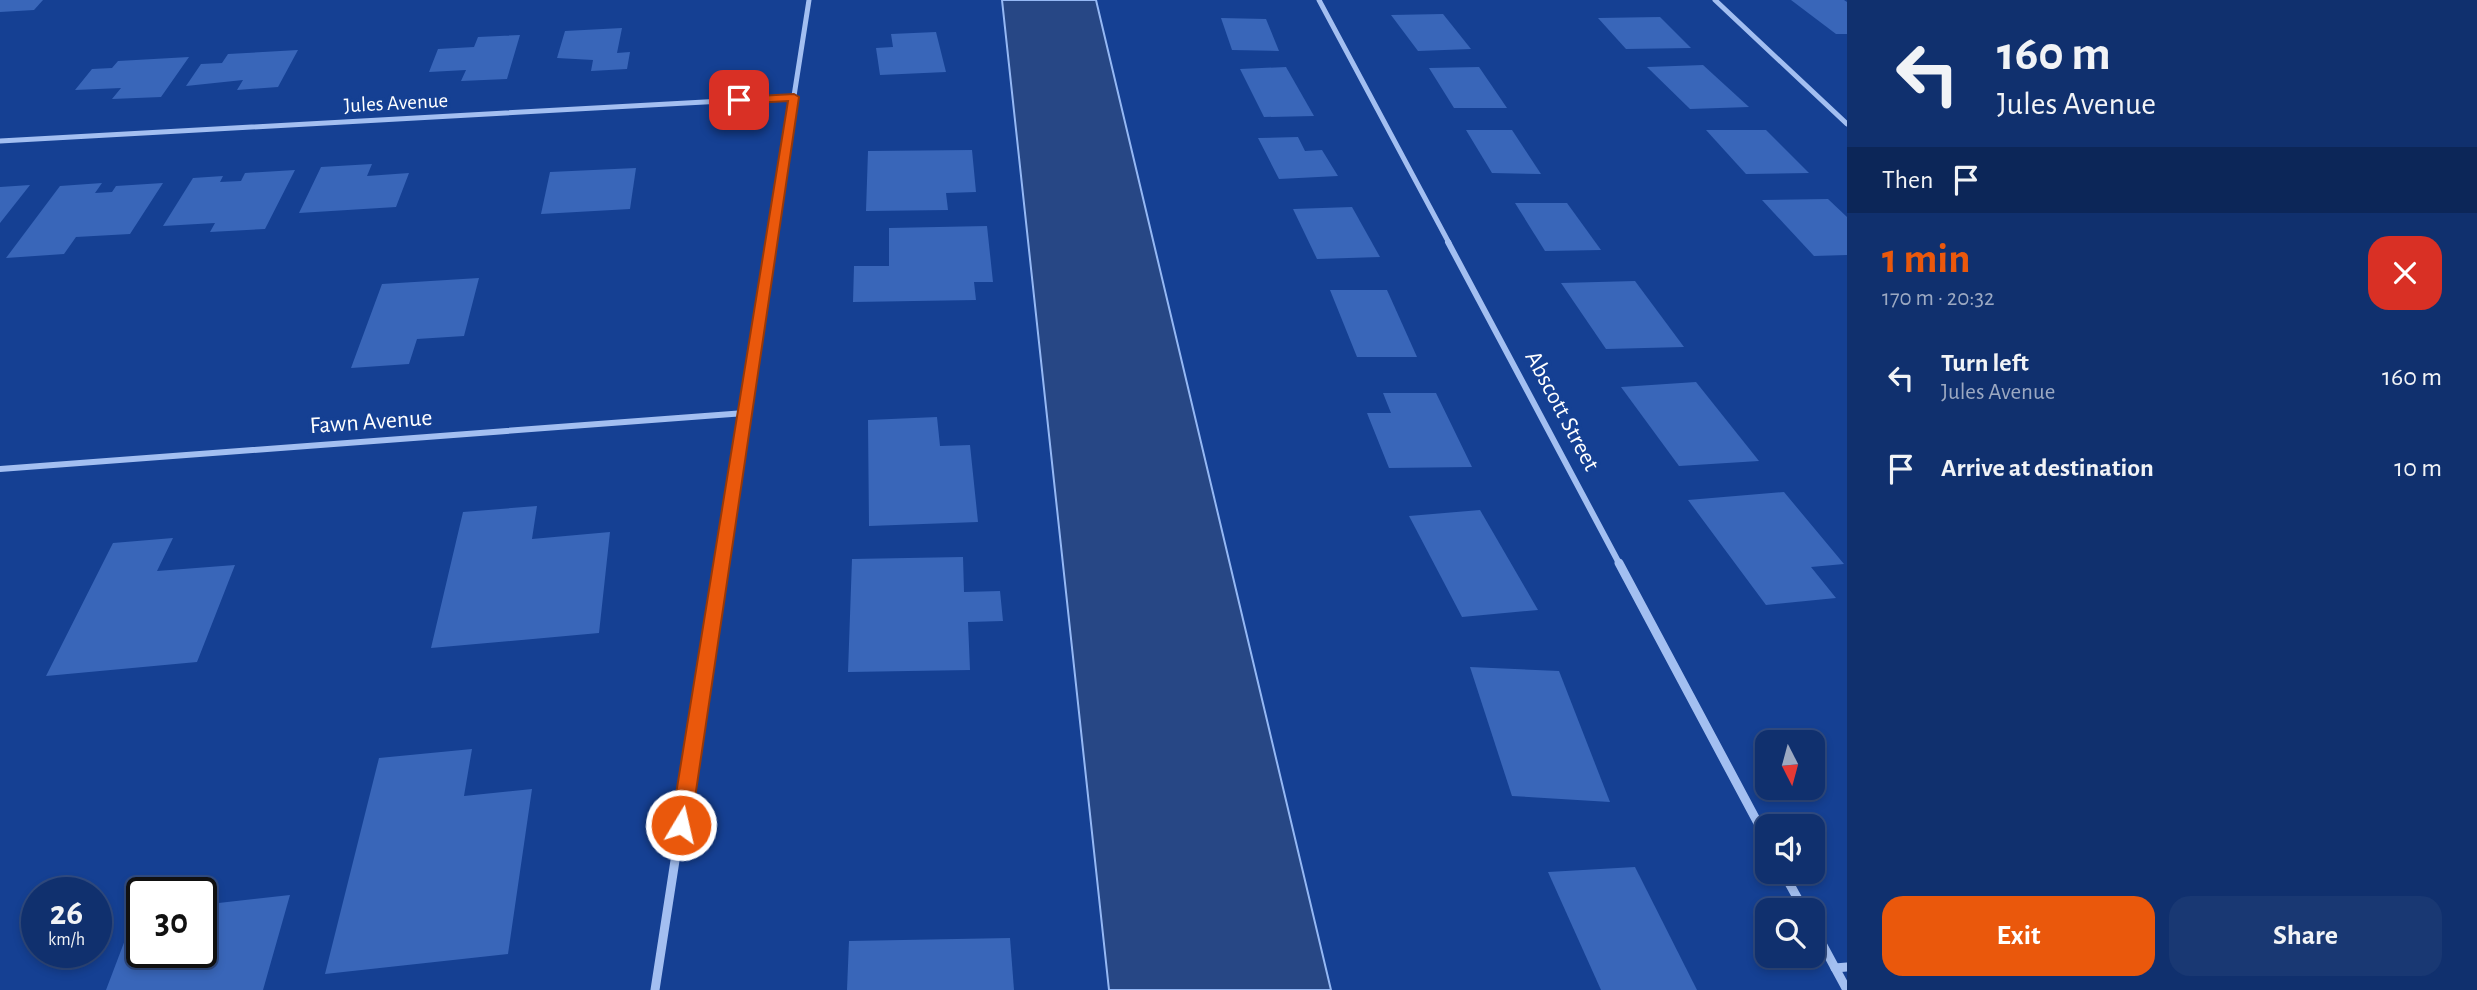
<!DOCTYPE html>
<meta charset="utf-8">
<style>
body{margin:0;font-family:"Alegreya Sans",sans-serif;background:#193873;color:#f1f3f6;height:100vh;display:flex;flex-direction:column;font-size:26px;white-space:nowrap}
*{box-sizing:border-box;margin:0}
p{font-size:23px;color:#9ca9c2}
.icon{flex:none;width:38px;height:38px;fill:none;stroke:currentColor;stroke-width:2;stroke-linecap:round;stroke-linejoin:round}
.map{position:relative;flex:1;overflow:hidden}
.details{display:flex;flex-direction:column;background:#10306e;width:630px}
.details>*{flex:none}
.top-card{background:#10306e;color:#f1f3f6;overflow:hidden}
.needle{width:46px;rotate:174deg}
.tools{position:absolute;left:1755px;top:730px;display:grid;gap:14px}
.tools a{display:grid;place-items:center;width:70px;height:70px;border-radius:14px;background:#10306e;box-shadow:0 4px 10px #0003,0 0 0 2px #304b81;font-size:35px}
.speed{position:absolute;left:21px;top:877px;display:flex;gap:14px;font-size:35px;font-weight:700;text-align:center}
.speed>*{display:grid;place-content:center;width:91px;height:91px;border-radius:50%;background:#10306e;box-shadow:0 4px 10px #0003,0 0 0 2px #304b81;line-height:1}
.speed small{font-size:18px;font-weight:400}
.speed .limit{border:4px solid #111;border-radius:10px;background:#fff;color:#111}
.pin{position:absolute;display:grid;place-items:center;width:60px;height:60px;color:#fff;margin:-30px;border-radius:14px;box-shadow:0 4px 10px #0006}
.me{position:absolute;width:77px;margin:-38px;rotate:9deg;stroke-linejoin:round;filter:drop-shadow(0 0 5px #0008)}
.turn{display:flex;align-items:center;gap:24px;height:147px;padding:0 35px;font-size:32px}
.turn .icon{width:91px;height:91px;stroke-width:2.5}
.turn b{display:block;font-size:49px;line-height:60px}
.then{display:flex;align-items:center;height:66px;padding:0 35px;background:#0003;gap:14px;font-size:26px}
.round{display:grid;place-items:center;flex:none;width:74px;height:74px;border-radius:21px;background:#193873}
.overview{display:flex;align-items:center;justify-content:space-between;height:119px;padding:0 35px}
h1{font-size:42px;font-weight:600;line-height:52px;color:#ea580c}
.action{display:flex;gap:14px;margin-top:auto;padding:14px 35px}
.action a{flex:1;height:80px;border-radius:21px;background:#ea580c;color:#fff;font-size:28px;font-weight:600;line-height:80px;text-align:center}
.action a+a{background:#193873;color:#f1f3f6}
ul{padding:0;list-style:none}
li{display:flex;align-items:center;gap:21px;height:91px;padding:0 35px}
li div{flex:1}
li b{display:block;font-size:26px}
li em{font-style:normal}
main{display:flex;flex:1;min-height:0}
.map>svg:first-child{display:block}
.water{fill:#274785;stroke:#95b8f4;stroke-width:2}
.building{fill:#3966b9}
.lines{fill:none;stroke-linecap:round;stroke-linejoin:round}
.street-far2{stroke:#a3bff1;stroke-width:5}
.street-far1{stroke:#a3bff1;stroke-width:6}
.street{stroke:#a3bff1;stroke-width:9}
.route{fill:#ea580c;stroke:#983908;stroke-width:2}
.labels{text-anchor:middle;dominant-baseline:central;stroke-width:7;stroke-linejoin:round;paint-order:stroke}
.far-street-label{font-size:21px;fill:#fff;stroke:#154093}
.street-label{font-size:24px;fill:#fff;stroke:#154093}
</style>
<main>
<div class="map">
<svg width="1847" height="990" viewBox="0 0 1847 990">
<rect width="100%" height="100%" fill="#154093"/>
<path class="water" d="M1002,0H1096L1331,990H1109Z"/>
<g class="building">
<path d="M0,0H43L34,10L0,12Z"/>
<path d="M1791,0H1844L1847,2V34H1836Z"/>
<path d="M1443,14L1471,49L1418,51L1391,15Z"/>
<path d="M1660,17L1691,48L1626,49L1598,18Z"/>
<path d="M1221,18L1266,19L1279,51L1232,50Z"/>
<path d="M622,28L617,53L630,52L627,69L591,71L593,60L557,58L565,31Z"/>
<path d="M936,32L946,72L880,75L876,48L893,47L891,34Z"/>
<path d="M520,35L507,79L461,81L466,70L429,72L438,49L474,47L478,37Z"/>
<path d="M298,50L278,87L237,90L243,80L186,86L201,64L222,63L228,54Z"/>
<path d="M189,57L161,97L112,99L121,88L75,90L92,69L112,68L118,61Z"/>
<path d="M1703,65L1749,107L1690,109L1647,67Z"/>
<path d="M1286,67L1314,116L1264,117L1240,69Z"/>
<path d="M1479,67L1507,108H1454L1429,68Z"/>
<path d="M1466,130H1512L1541,174L1492,173Z"/>
<path d="M1706,130H1766L1809,173L1746,174Z"/>
<path d="M1298,137L1305,151L1322,150L1338,176L1279,179L1258,138Z"/>
<path d="M972,150L976,192L946,193L948,210L866,211L868,151Z"/>
<path d="M372,164L367,176L409,173L396,207L299,213L321,167Z"/>
<path d="M636,168L630,209L541,214L550,172Z"/>
<path d="M295,170L265,229L210,232L215,223L163,226L193,178L223,176L220,182L241,181L245,173Z"/>
<path d="M102,183L95,193L112,192L116,186L163,183L130,234L76,237L64,254L6,258L60,186Z"/>
<path d="M30,185L0,223V187Z"/>
<path d="M1828,199L1847,217V255L1814,256L1762,200Z"/>
<path d="M1515,203H1567L1601,250L1545,251Z"/>
<path d="M1352,207L1380,257L1317,259L1293,209Z"/>
<path d="M987,226L993,282H974L976,300L853,302L854,266H889V228Z"/>
<path d="M479,278L464,336L417,339L409,364L351,368L382,284Z"/>
<path d="M1635,281L1684,347L1606,349L1561,283Z"/>
<path d="M1330,290H1387L1417,357H1357Z"/>
<path d="M1696,382L1759,461L1679,466L1621,387Z"/>
<path d="M1383,393H1436L1472,467L1389,468L1367,413H1391Z"/>
<path d="M937,417L940,446L970,445L978,522L869,526L868,420Z"/>
<path d="M1784,492L1844,564L1811,567L1836,598L1766,605L1688,500Z"/>
<path d="M537,506L532,539L610,532L599,633L431,648L463,512Z"/>
<path d="M1480,510L1538,610L1462,617L1409,516Z"/>
<path d="M173,538L157,571L235,565L197,662L46,676L113,543Z"/>
<path d="M963,557L964,592L1000,591L1003,621L968,622L970,670L848,672L852,559Z"/>
<path d="M1470,667L1559,671L1610,802L1512,796Z"/>
<path d="M472,749L464,796L532,789L508,954L325,974L379,758Z"/>
<path d="M1635,867L1697,990H1601L1548,872Z"/>
<path d="M290,895L263,990H106L136,911H142V952H201V905Z"/>
<path d="M1010,938L1014,990H847L849,941Z"/>
</g>
<g class="lines">
<g class="street-far2">
<path d="M1319,0L1449,243"/>
<path d="M1715,0L1847,124"/>
<path d="M0,141L794,97"/>
<path d="M771,243L809,0"/>
</g>
<g class="street-far1">
<path d="M1448,242L1620,565"/>
<path d="M0,469L745,413"/>
<path d="M721,565L771,242"/>
</g>
<g class="street">
<path d="M1619,563L1768,842"/>
<path d="M1783,872L1804,910"/>
<path d="M1813,927L1847,990"/>
<path d="M1835,968L1847,967"/>
<path d="M655,990L721,563"/>
</g>
</g>
<path class="route" d="M794,94L799,97L691,825L688,832L681,835L674,832L671,825L788,101L739,104L734,100L739,97Z"/>
<g class="labels">
<g class="far-street-label">
<text transform="translate(396 103) rotate(-3)">Jules Avenue</text>
</g>
<g class="street-label">
<text transform="translate(1562 411) rotate(62)">Abscott Street</text>
<text transform="translate(371 422) rotate(-4)">Fawn Avenue</text>
</g>
</g>
</svg>
<div class="tools">
<a><svg class="needle" viewBox="-14 -14 28 28"><path d="M0-13l5 13h-10z" fill="#e53935"/><path d="M0 13l5-13h-10z" fill="#9ca9c2"/></svg></a>
<a><svg class="icon" aria-label="sound" viewBox="0 0 24 24"><path d="M4 9h4l5-4v14l-5-4H4zM17 9q2 3 0 6"/></svg></a>
<a><svg class="icon" aria-label="search" viewBox="0 0 24 24"><circle cx="10" cy="10" r="6"/><path d="M15 15l6 6"/></svg></a>
</div>
<div class="speed"><div>26<small>km/h</small></div><div class="limit">30</div></div>
<div class="pin" style="left:739px;top:100px;background:#d93025"><svg class="icon" aria-label="arrive" viewBox="0 0 24 24"><path d="M6 21V4h12l-3 4 3 4H6"/></svg></div>
<svg class="me" style="left:681px;top:825px" viewBox="-20 -20 40 40"><circle r="17" fill="#ea580c" stroke="#fff" stroke-width="3"/><path d="M0-11L8 9 0 5-8 9z" fill="#fff"/></svg>
</div>
<section class="details">
<div class="top-card">
<div class="turn"><svg class="icon" aria-label="left" viewBox="0 0 24 24"><path d="M17 20v-9H6M10 6l-5 5 5 5"/></svg><div><b>160 m</b>Jules Avenue</div></div>
<div class="then">Then<svg class="icon" aria-label="arrive" viewBox="0 0 24 24"><path d="M6 21V4h12l-3 4 3 4H6"/></svg></div>
</div>
<div class="overview"><div><h1>1 min</h1><p>170 m · 20:32</p></div><a class="round" style="background:#d93025;color:#fff"><svg class="icon" aria-label="close" viewBox="0 0 24 24"><path d="M6 6l12 12M18 6L6 18"/></svg></a></div>
<ul>
<li><svg class="icon" aria-label="left" viewBox="0 0 24 24"><path d="M17 20v-9H6M10 6l-5 5 5 5"/></svg><div><b>Turn left</b><p>Jules Avenue</p></div><em>160 m</em></li>
<li><svg class="icon" aria-label="arrive" viewBox="0 0 24 24"><path d="M6 21V4h12l-3 4 3 4H6"/></svg><div><b>Arrive at destination</b></div><em>10 m</em></li>
</ul>
<div class="action"><a>Exit</a><a>Share</a></div>
</section>
</main>
